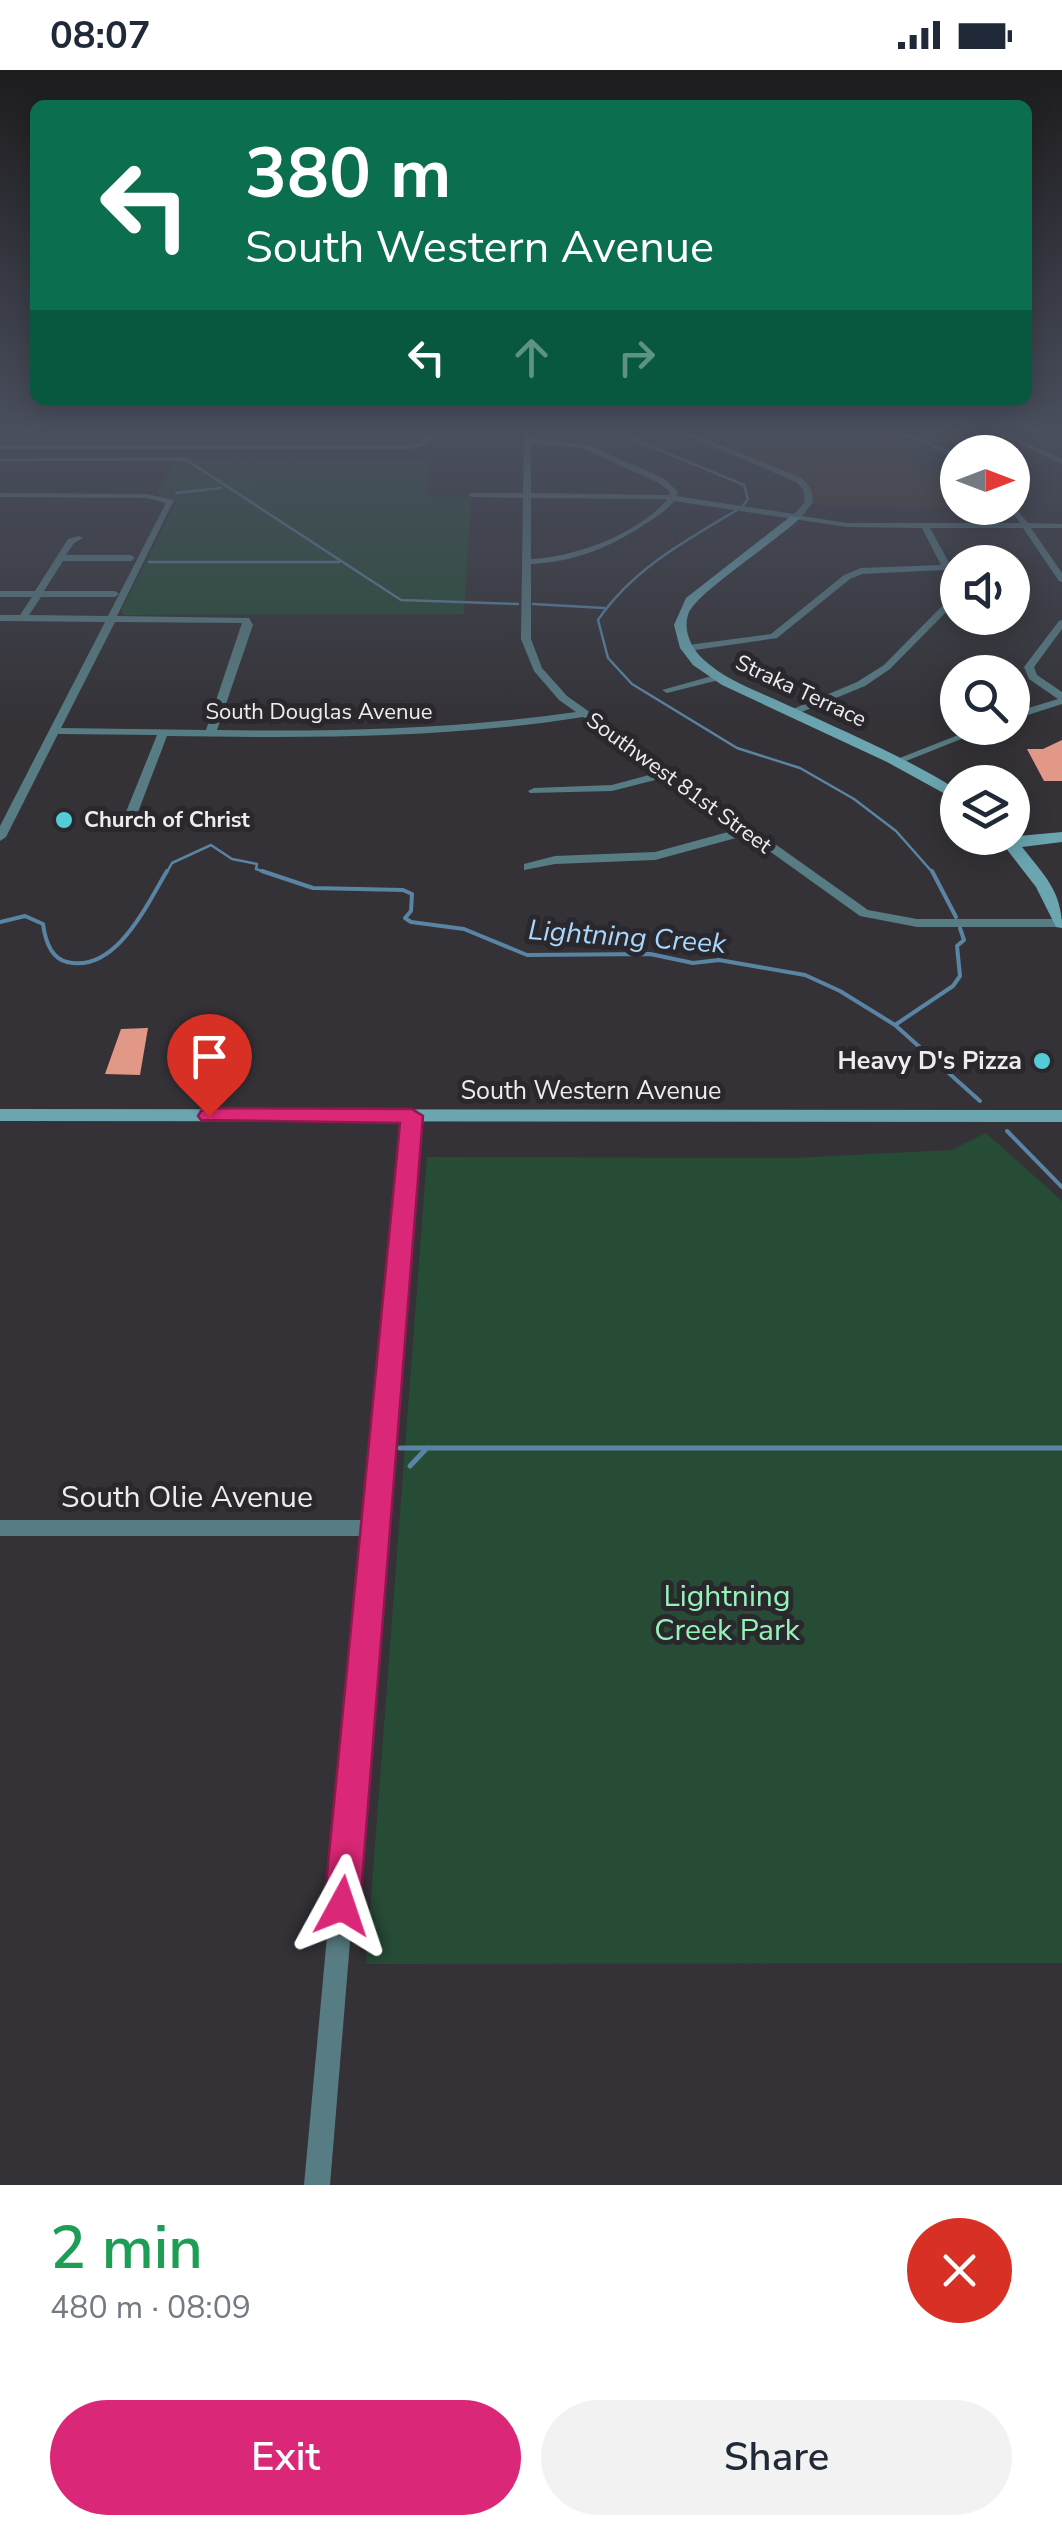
<!DOCTYPE html>
<meta charset="utf-8">
<style>
body{margin:0;font-family:"Nunito Sans",sans-serif;background:#f2f2f3;color:#1f2937;height:100vh;display:flex;flex-direction:column;font-size:38px;white-space:nowrap}
*{box-sizing:border-box;margin:0}
p{font-size:32px;color:#747a83}
.icon{flex:none;width:55px;height:55px;fill:none;stroke:currentColor;stroke-width:2;stroke-linecap:round;stroke-linejoin:round}
.map{position:relative;height:2115px;overflow:hidden}
.drawer{display:flex;flex-direction:column;background:#fff;flex:1}
.drawer>*{flex:none}
.hud{position:absolute;left:30px;top:30px;width:1002px;height:305px;border-radius:15px;box-shadow:0 5px 25px #0003;background:#0b6e4f;color:#fff;overflow:hidden}
.needle{width:65px;rotate:90deg}
.controls{position:absolute;left:940px;top:365px;display:grid;gap:20px}
.controls a{display:grid;place-items:center;width:90px;height:90px;border-radius:50%;background:#fff;box-shadow:0 5px 25px #0003;font-size:50px}
.pin{position:absolute;display:grid;place-items:center;width:85px;height:85px;color:#fff;margin:-102px -42px;border-radius:50% 50% 50% 0;rotate:-45deg;box-shadow:0 0 10px #0007}
.pin .icon{rotate:45deg}
.me{position:absolute;width:110px;margin:-55px;rotate:5deg;stroke-linejoin:round;filter:drop-shadow(0 0 8px #0008)}
.turn{display:flex;align-items:center;gap:35px;height:210px;padding:0 50px;font-size:45px}
.turn .icon{width:130px;height:130px;stroke-width:2.5}
.turn b{display:block;font-size:70px;line-height:85px}
.lanes{display:flex;align-items:center;height:95px;padding:0 50px;background:#0003;justify-content:center;gap:50px;direction:ltr}
.lanes .off{opacity:.35}
.round{display:grid;place-items:center;flex:none;width:105px;height:105px;border-radius:52px;background:#f2f2f3}
.summary{display:flex;align-items:center;justify-content:space-between;height:170px;padding:0 50px}
h1{font-size:60px;font-weight:600;line-height:75px;color:#1e9e55}
.cta{display:flex;gap:20px;margin-top:auto;padding:20px 50px}
.cta a{flex:1;height:115px;border-radius:60px;background:#db2777;color:#fff;font-size:40px;font-weight:600;line-height:115px;text-align:center}
.cta a+a{background:#f2f2f3;color:#1f2937}
.status{display:flex;justify-content:space-between;align-items:center;height:70px;padding:0 50px;background:#fff;direction:ltr}
.status svg{height:28px;fill:currentColor}
.map>svg:first-child{display:block}
.education{fill:#46382a}
.green{fill:#274c36}
.lines{fill:none;stroke-linecap:round;stroke-linejoin:round}
.stream-far2{stroke:#5a84a3;stroke-width:2.5}
.stream-far1{stroke:#5a84a3;stroke-width:4}
.stream{stroke:#5a84a3;stroke-width:5}
.building{fill:#e29887}
.street{fill:#587c83;fill-rule:evenodd}
.secondary{fill:#6aa5b0;fill-rule:evenodd}
.route{fill:#db2777;stroke:#8e194d;stroke-width:2.5}
.poi-dot{fill:#52ccd6;stroke:#2a282d;stroke-width:4}
.labels{text-anchor:middle;dominant-baseline:central;stroke-width:10;stroke-linejoin:round;paint-order:stroke}
.far-street-label{font-size:22px;fill:#eeecf0;stroke:#2a282d}
.far-poi-label{font-size:22px;font-weight:bold;fill:#eeecf0;stroke:#2a282d;text-anchor:start}
.poi-label{font-size:25px;font-weight:bold;fill:#eeecf0;stroke:#2a282d;text-anchor:end}
.street-label{font-size:25px;fill:#eeecf0;stroke:#2a282d}
.water-label{font-size:28px;font-style:italic;fill:#a7d7fe;stroke:#2a282d}
.near-street-label{font-size:30px;fill:#eeecf0;stroke:#2a282d}
.near-park-label{font-size:30px;fill:#93f4ba;stroke:#2a282d}
</style>
<div class="status"><b>08:07</b><svg viewBox="0 0 49 12"><path d="M0 12V9h3v3zM5 12V6h3v6zM10 12V3h3v9zM15 12V0h3v12zM26 1h20v11H26zM47 4h2v5h-2z"/></svg></div>
<div class="map">
<svg width="1062" height="2115" viewBox="0 0 1062 2115">
<rect width="100%" height="100%" fill="#343237"/>
<path class="education" d="M697,360H892L908,367L878,374L909,388L949,414L957,427L958,438H964L813,434L811,418L800,408L691,361Z"/>
<g class="green">
<path d="M175,390L431,391L427,427H471L464,544L124,545L121,541L176,432L157,424Z"/>
<path d="M986,1063L1062,1131V1893L366,1894L427,1087L793,1088L951,1080Z"/>
</g>
<g class="lines">
<g class="stream-far2">
<path d="M611,360L744,415L748,429L742,437"/>
<path d="M0,390L185,389L401,530L518,534"/>
<path d="M176,423L221,418"/>
<path d="M737,440C685,471 633,499 598,550L608,588L632,614L737,678L800,698L854,729L896,761L934,804"/>
<path d="M149,492H339"/>
<path d="M533,534L604,538"/>
<path d="M166,804L172,793L211,775L232,789L257,794L256,799L270,804"/>
</g>
<g class="stream-far1">
<path d="M262,801L313,818L403,820L412,824L411,841L405,848L411,852L464,859L527,885L650,884L693,893L719,890L805,905L840,921L895,955L980,1031"/>
<path d="M932,801L956,847"/>
<path d="M0,852L25,846L43,854C45,869 50,888 67,892C116,904 147,834 167,801"/>
<path d="M895,955L953,916L960,906L957,876L964,870L960,858"/>
<path d="M1007,1061L1062,1117"/>
</g>
<g class="stream">
<path d="M400,1378H1062"/>
<path d="M410,1396L427,1378"/>
</g>
</g>
<g class="building">
<path d="M1062,670V711H1044L1027,679H1043Z"/>
<path d="M148,958L140,1005L105,1004L121,959Z"/>
</g>
<g class="lines">
<g class="street">
<path d="M427,360H434L428,375L409,379H0V375H409L422,372Z"/>
<path d="M524,360H530L531,369L586,374L665,409L678,422L676,426L794,444L805,432L803,419L796,412L674,360H683L802,408L811,419L813,432L802,446L847,453H1020L1009,438H1012V434L1028,453L1062,454V458H1031L1062,503V512L1059,511L1023,458H930L958,509L951,537L890,599L865,616L792,646L787,643L788,641L857,612L884,595L944,534L950,511L944,500L862,504L850,509L777,568L688,581L683,578L688,575L771,564L844,505L861,498L941,495L922,458L847,457L674,431C668,439 659,445 650,451C613,476 576,492 531,494V569L542,598L567,626L868,840L917,849H1062V857H917L860,846L747,765L655,790L555,794L524,800V794L555,786L655,782L739,759L667,707L612,721L530,723L528,721L534,718L612,715L660,702L583,647C445,669 307,668 167,666L138,742L132,745L126,742L157,665L58,664L6,767L0,771V756L105,552L0,551V545H20L32,527H0V521H35L68,469L79,466L83,468L74,473L66,485H131L135,488L131,491H63L44,521H115L119,524L115,527H41L29,545L108,546L166,433L147,428L0,427V423L147,424L174,430L117,546L249,548L253,555L217,660C337,662 456,659 576,642L559,630L534,601L521,569L523,428L472,427L468,425L472,423H523ZM531,373L582,378L659,413L670,422L669,425L531,423ZM531,428L666,429L667,430C637,464 576,487 531,489ZM115,552L242,553L206,660L61,658Z"/>
<path d="M893,360H902L958,384V389Z"/>
<path d="M991,360H1000L1062,389V394Z"/>
<path d="M1062,550V559L1034,597L1037,605L1062,622V634L1012,650V643L1058,629L1029,609L1024,597L1059,551Z"/>
<path d="M719,604L724,607L723,609L667,623L662,620Z"/>
<path d="M976,658H989L901,693L892,691Z"/>
<path d="M411,1041L418,1046L330,2115H304L364,1466H0V1450H366L404,1046Z"/>
</g>
<g class="secondary">
<path d="M791,446L800,448C779,469 698,522 689,542C682,560 691,578 704,590C727,611 758,621 785,634C844,661 903,686 958,720V731L887,692L722,615L693,595L680,578L674,555L686,528Z"/>
<path d="M1062,762V772L1022,777C1044,805 1062,821 1062,858L1056,857L1036,817L998,768Z"/>
<path d="M0,1039L1062,1040V1052L0,1051Z"/>
</g>
</g>
<linearGradient id="sky" x2="0" y2="1"><stop stop-color="#1d1c1e"/><stop offset="0.55" stop-color="#4a4f5e"/><stop offset="1" stop-color="#4a4f5e" stop-opacity="0"/></linearGradient>
<rect width="1062" height="656" fill="url(#sky)"/>
<path class="route" d="M209,1038L412,1039L423,1046L360,1836L355,1848L342,1854L329,1848L324,1836L400,1053L201,1050L198,1046L201,1041Z"/>
<g class="poi-dot">
<circle cx="64" cy="750" r="10"/>
<circle cx="1042" cy="991" r="10"/>
</g>
<g class="labels">
<g class="far-street-label">
<text transform="translate(801 621) rotate(25)">Straka Terrace</text>
<text x="319" y="642">South Douglas Avenue</text>
<text transform="translate(679 713) rotate(36)">Southwest 81st Street</text>
</g>
<g class="far-poi-label">
<text x="84" y="750">Church of Christ</text>
</g>
<g class="poi-label">
<text x="1022" y="991">Heavy D's Pizza</text>
</g>
<g class="street-label">
<text x="591" y="1021">South Western Avenue</text>
</g>
<g class="water-label">
<text transform="translate(627 867) rotate(4)">Lightning Creek</text>
</g>
<g class="near-street-label">
<text x="187" y="1427">South Olie Avenue</text>
</g>
<g class="near-park-label">
<text x="727" y="1526">Lightning<tspan x="727" dy="34">Creek Park</tspan></text>
</g>
</g>
</svg>
<div class="controls">
<a><svg class="needle" viewBox="-14 -14 28 28"><path d="M0-13l5 13h-10z" fill="#e53935"/><path d="M0 13l5-13h-10z" fill="#747a83"/></svg></a>
<a><svg class="icon" aria-label="sound" viewBox="0 0 24 24"><path d="M4 9h4l5-4v14l-5-4H4zM17 9q2 3 0 6"/></svg></a>
<a><svg class="icon" aria-label="search" viewBox="0 0 24 24"><circle cx="10" cy="10" r="6"/><path d="M15 15l6 6"/></svg></a>
<a><svg class="icon" aria-label="layers" viewBox="0 0 24 24"><path d="M12 4l9 5-9 5-9-5zM3 14l9 5 9-5"/></svg></a>
</div>
<div class="pin" style="left:209px;top:1046px;background:#d93025"><svg class="icon" aria-label="arrive" viewBox="0 0 24 24"><path d="M6 21V4h12l-3 4 3 4H6"/></svg></div>
<svg class="me" style="left:342px;top:1836px" viewBox="-20 -20 40 40"><path d="M0-17L14 15 0 8-14 15z" fill="#db2777" stroke="#fff" stroke-width="4"/></svg>
<div class="hud">
<div class="turn"><svg class="icon" aria-label="left" viewBox="0 0 24 24"><path d="M17 20v-9H6M10 6l-5 5 5 5"/></svg><div><b>380 m</b>South Western Avenue</div></div>
<div class="lanes"><svg class="icon" aria-label="left" viewBox="0 0 24 24"><path d="M17 20v-9H6M10 6l-5 5 5 5"/></svg><svg class="icon off" aria-label="ahead" viewBox="0 0 24 24"><path d="M12 20V5M6 11l6-6 6 6"/></svg><svg class="icon off" aria-label="right" viewBox="0 0 24 24"><path d="M7 20v-9h11M14 6l5 5-5 5"/></svg></div>
</div>
</div>
<section class="drawer">
<div class="summary"><div><h1>2 min</h1><p>480 m · 08:09</p></div><a class="round" style="background:#d93025;color:#fff"><svg class="icon" aria-label="close" viewBox="0 0 24 24"><path d="M6 6l12 12M18 6L6 18"/></svg></a></div>
<div class="cta"><a>Exit</a><a>Share</a></div>
</section>
